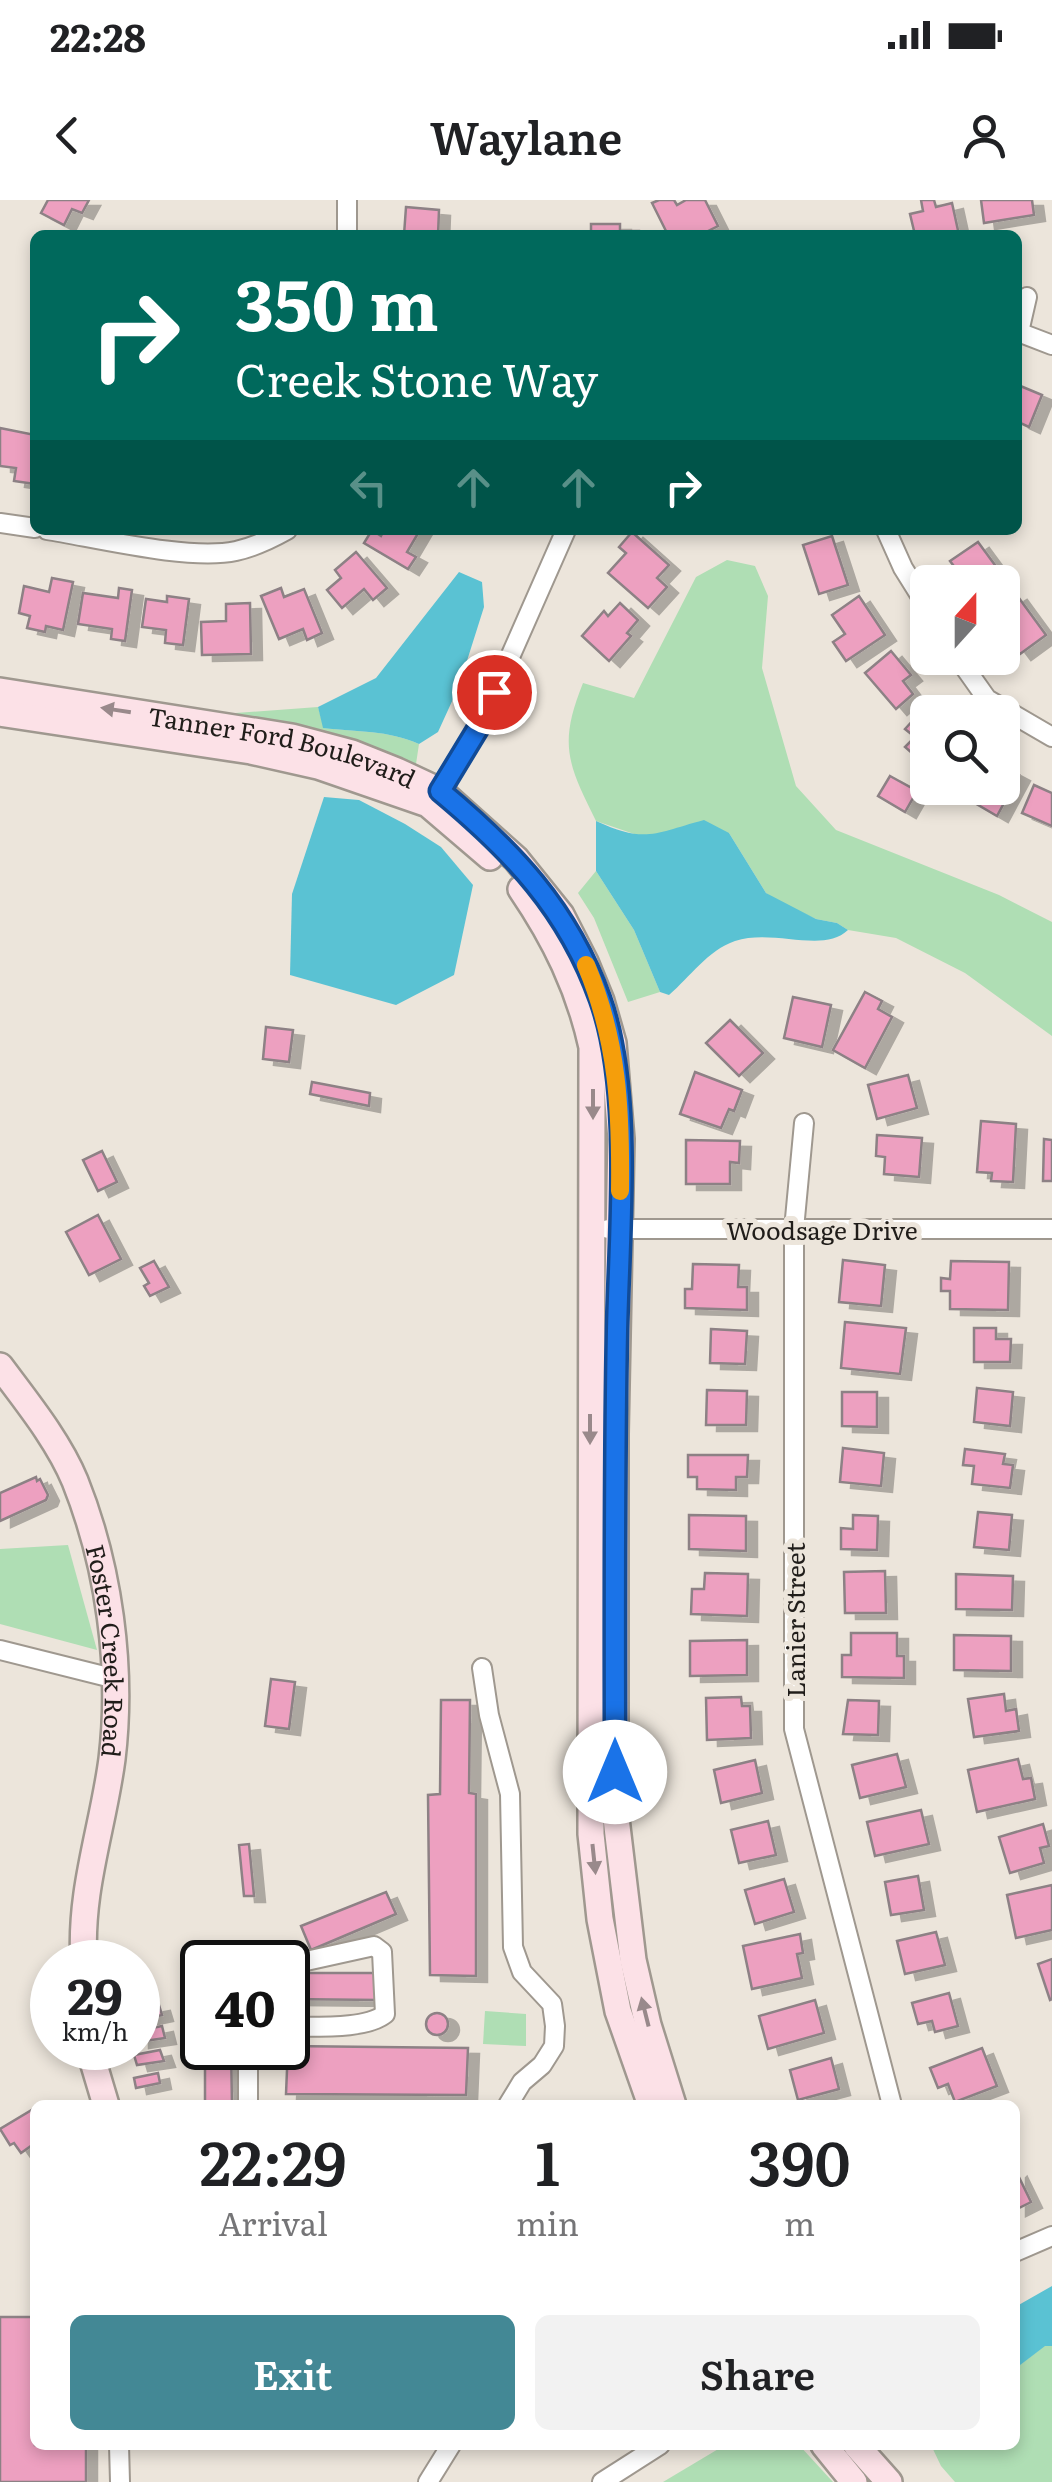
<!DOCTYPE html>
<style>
body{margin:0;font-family:Literata,serif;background:#f2f2f2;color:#202124;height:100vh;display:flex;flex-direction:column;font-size:38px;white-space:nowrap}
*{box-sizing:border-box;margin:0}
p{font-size:32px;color:#757577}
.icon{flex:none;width:55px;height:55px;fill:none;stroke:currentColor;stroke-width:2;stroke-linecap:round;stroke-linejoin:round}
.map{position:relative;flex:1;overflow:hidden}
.details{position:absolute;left:30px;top:1900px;width:990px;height:350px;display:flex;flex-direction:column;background:#fff;border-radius:15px;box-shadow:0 5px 15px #0003}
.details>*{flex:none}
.guide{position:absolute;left:30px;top:30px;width:992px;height:305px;border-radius:15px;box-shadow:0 5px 15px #0003;background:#00695c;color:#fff;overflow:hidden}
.needle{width:65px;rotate:21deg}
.controls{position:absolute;left:910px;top:365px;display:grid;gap:20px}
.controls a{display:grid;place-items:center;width:110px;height:110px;border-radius:15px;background:#fff;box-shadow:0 5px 15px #0003;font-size:50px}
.speed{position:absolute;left:30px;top:1740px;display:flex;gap:20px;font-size:50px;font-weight:700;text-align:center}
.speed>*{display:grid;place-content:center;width:130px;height:130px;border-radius:50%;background:#fff;box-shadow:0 5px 15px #0003;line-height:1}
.speed small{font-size:25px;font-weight:400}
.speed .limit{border:5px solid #111;border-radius:15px;background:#fff;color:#111}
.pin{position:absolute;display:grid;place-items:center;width:85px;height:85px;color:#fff;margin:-42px;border:5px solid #fff;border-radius:50%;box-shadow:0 2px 10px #0007}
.me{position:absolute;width:110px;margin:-55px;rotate:0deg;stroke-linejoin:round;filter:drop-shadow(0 0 8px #0008)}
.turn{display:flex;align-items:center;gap:35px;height:210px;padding:0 40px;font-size:45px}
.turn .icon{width:130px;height:130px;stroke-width:2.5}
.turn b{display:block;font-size:70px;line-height:85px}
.lanes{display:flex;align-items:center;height:95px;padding:0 40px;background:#0003;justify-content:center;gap:50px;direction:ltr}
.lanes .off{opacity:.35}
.eta{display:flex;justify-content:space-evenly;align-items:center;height:170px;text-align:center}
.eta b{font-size:60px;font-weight:600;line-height:70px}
.cta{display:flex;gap:20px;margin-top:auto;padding:20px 40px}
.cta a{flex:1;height:115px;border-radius:15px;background:#438895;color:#fff;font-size:40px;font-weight:600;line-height:115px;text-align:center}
.cta a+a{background:#f2f2f2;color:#202124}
.status{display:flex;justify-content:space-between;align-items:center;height:70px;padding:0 50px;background:#fff;direction:ltr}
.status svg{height:28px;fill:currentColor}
header{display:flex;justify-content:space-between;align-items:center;height:130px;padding:0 40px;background:#fff;font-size:45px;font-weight:600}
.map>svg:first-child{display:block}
.green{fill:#afdeb4}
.water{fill:#5ac2d3}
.building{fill:#eda0c0;stroke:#8d8185;stroke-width:2.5;filter:url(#shadow)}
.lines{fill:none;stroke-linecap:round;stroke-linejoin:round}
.street-casing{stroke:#9f988f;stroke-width:22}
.secondary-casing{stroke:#9f988f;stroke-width:30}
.street{stroke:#fff;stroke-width:18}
.secondary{stroke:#fce1e7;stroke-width:25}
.oneway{fill:#99898b}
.route-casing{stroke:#114b97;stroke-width:25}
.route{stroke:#1a73e8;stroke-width:18}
.slow{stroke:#f59e0b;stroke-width:18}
.labels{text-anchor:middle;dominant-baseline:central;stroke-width:10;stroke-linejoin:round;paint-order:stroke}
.street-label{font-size:25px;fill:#201d1a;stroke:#ece5db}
</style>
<div class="status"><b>22:28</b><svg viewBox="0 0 49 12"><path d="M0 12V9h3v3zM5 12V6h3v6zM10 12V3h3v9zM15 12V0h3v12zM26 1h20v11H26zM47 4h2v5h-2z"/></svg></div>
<header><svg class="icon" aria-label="back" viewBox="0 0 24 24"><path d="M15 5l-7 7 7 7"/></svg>Waylane<svg class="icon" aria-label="person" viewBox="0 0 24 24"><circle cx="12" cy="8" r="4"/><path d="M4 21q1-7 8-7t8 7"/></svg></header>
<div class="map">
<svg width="1052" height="2282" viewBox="0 0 1052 2282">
<defs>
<filter id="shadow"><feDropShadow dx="11" dy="6" stdDeviation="0" flood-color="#0004"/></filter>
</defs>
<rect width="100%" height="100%" fill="#ece5db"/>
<g class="green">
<path d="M727,360L755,366L768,396L762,468L796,586L836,630L999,695L1052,722V836L965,773L896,738L848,730L837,723L816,719L777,701L766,693L729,633L671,631L656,636L637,635L596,621C568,564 558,545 583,483L634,498L696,377Z"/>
<path d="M318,507L324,528C357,532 388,530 419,544L416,564L354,542L222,514Z"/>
<path d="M596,671L634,730L660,792L628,802L594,718L578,693Z"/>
<path d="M68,1345L97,1450L0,1424V1349Z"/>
<path d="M485,1811L526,1814V1846L483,1844Z"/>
<path d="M1045,2145L1052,2146V2282H955L941,2266L931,2245H1015V2169Z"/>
<path d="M725,2245H799L833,2282H663Z"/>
</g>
<g class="water">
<path d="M459,372L482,382L484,407L459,486L438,532L419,544C388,530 357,532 323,528L318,507L376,478Z"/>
<path d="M324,597L359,600L405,624L441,647L473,685L454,775L396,805L290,775L292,694Z"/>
<path d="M704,620L729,633L766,693L816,719L837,723L848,730C823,754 773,728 735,741C708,750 690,777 669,795L660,792L634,730L596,671V621C646,644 655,633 704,620Z"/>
<path d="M1052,2086V2146H1045L1015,2169V2107Z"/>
</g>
<g class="building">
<path d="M48,0H89L82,13L72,9L64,25L41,13Z"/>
<path d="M659,0H674L677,5L686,0H705L718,26L700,35H668L652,3Z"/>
<path d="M921,0H934L936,7L952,3L959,35H915L910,14L923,11Z"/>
<path d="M981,0H1032L1034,15L984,23Z"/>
<path d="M406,7L439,10L438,35H404Z"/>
<path d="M591,24H620V31H639V35H591Z"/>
<path d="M1018,185L1042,195L1029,227L1018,222Z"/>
<path d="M0,228L35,235V284L14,281L16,268L0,266Z"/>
<path d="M372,330L381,336L384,330H420L407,352L416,357L408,369L364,343Z"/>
<path d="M632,332L669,365L657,378L667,387L648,408L608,373L626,353L619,347Z"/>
<path d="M832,336L848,385L819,394L803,345Z"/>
<path d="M978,342L1006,380L1002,383L966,382L950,361Z"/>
<path d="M356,352L387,388L373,400L364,389L342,408L327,390L341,378L335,370Z"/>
<path d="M52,378L73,382L63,430L46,426L45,432L27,428L30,416L19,413L24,386L49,392Z"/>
<path d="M119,388L132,390L125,441L111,439L112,429L78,424L83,393L118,398Z"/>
<path d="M281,388L284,397L304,389L322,433L307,440L303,429L279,439L261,396Z"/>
<path d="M1016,394L1046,435L1020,454L1002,430V403Z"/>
<path d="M167,396L189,399L183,445L165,443L166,430L142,427L146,399L167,402Z"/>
<path d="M859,396L885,435L846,461L833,442L845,434L832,415Z"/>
<path d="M250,403L251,454L202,455L201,422L226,421V404Z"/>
<path d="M620,403L638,420L627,433L631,436L609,461L582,436L604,411L608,416Z"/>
<path d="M891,451L911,475L903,481L913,494L896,509L865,473Z"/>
<path d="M928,504L937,512H928V567L905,547L915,537L905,529Z"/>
<path d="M1002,566L1019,575L997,616L968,599L973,589L970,588H1002Z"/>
<path d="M890,576L917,591L905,612L878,596Z"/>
<path d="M1034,585L1052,593V626L1022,613Z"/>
<path d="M865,792L882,801L878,809L892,817L865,868L833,850Z"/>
<path d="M793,797L831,805L822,847L784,838Z"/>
<path d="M730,820L763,853L739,876L706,843Z"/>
<path d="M266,827L293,830L289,862L263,859Z"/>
<path d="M695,872L742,890L734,911L729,909L721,928L680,914Z"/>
<path d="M908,875L917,908L877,919L868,885Z"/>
<path d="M312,882L370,893L369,906L310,894Z"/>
<path d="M981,921L1016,924L1013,982L991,981L992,973L977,972Z"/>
<path d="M877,935L922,938L919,977L884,974L885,957L876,956Z"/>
<path d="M1044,939L1052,940V981H1043Z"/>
<path d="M686,940L740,941L739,963L730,962V984H686Z"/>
<path d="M102,951L117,982L98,991L83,960Z"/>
<path d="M98,1015L121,1059L89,1075L66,1032Z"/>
<path d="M843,1060L885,1065L881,1106L839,1102Z"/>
<path d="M154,1061L169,1087L150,1096L144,1086L149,1083L140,1068Z"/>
<path d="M951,1061L1009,1062L1008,1110L950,1109V1091H941V1078L950,1079Z"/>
<path d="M693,1064L739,1065L738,1087H747V1110L685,1108V1089H692Z"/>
<path d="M845,1122L906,1128L900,1174L841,1168Z"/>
<path d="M974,1128H996V1139H1011L1010,1162H974Z"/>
<path d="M711,1129L747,1131L745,1164L710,1163Z"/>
<path d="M977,1188L1013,1192L1010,1226L974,1222Z"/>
<path d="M707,1190L747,1191L746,1225H706Z"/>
<path d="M842,1192H877V1227L842,1226Z"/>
<path d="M843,1248L884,1253L881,1286L840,1282Z"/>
<path d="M965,1249L1005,1254L1003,1264L1013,1265L1010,1288L972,1284L974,1266L963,1265Z"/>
<path d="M688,1255H748L747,1277H736V1290L697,1289V1277H688Z"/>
<path d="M36,1277L37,1281L40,1279L48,1295L46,1300L0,1321V1293Z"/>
<path d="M978,1312L1012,1315L1009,1350L974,1347Z"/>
<path d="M689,1315L746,1316V1351L689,1349Z"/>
<path d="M853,1315L878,1316L877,1350L841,1349V1328L853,1329Z"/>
<path d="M885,1371L886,1413H845L844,1372Z"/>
<path d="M705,1373L748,1374L747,1416L691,1414L692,1389H704Z"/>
<path d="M956,1374L1013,1376L1012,1410L956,1409Z"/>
<path d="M851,1433H897V1456H904V1478L842,1477V1455H851Z"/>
<path d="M954,1435L1011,1436V1471L954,1470Z"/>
<path d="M747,1440V1475L690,1476V1441Z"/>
<path d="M271,1479L295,1482L289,1529L265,1526Z"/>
<path d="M1004,1494L1006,1511L1016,1509L1019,1531L974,1537L968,1499Z"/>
<path d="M741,1497L742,1506H750L751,1538L707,1540L706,1498Z"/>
<path d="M441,1500H470L469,1593L476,1594V1776L430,1775L428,1595L440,1594Z"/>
<path d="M848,1500L879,1501L878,1535L843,1534Z"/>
<path d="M897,1554L906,1587L860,1598L852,1565Z"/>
<path d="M1018,1559L1023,1579L1031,1578L1035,1599L977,1612L968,1570Z"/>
<path d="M755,1560L762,1593L721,1603L714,1570Z"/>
<path d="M921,1610L929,1644L875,1656L867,1622Z"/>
<path d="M768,1621L776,1655L739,1663L731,1630Z"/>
<path d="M1043,1624L1049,1646L1040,1648L1044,1663L1010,1673L999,1637Z"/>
<path d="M249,1644L254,1696H244L239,1645Z"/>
<path d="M918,1676L924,1710L891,1715L885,1682Z"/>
<path d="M784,1679L794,1712L755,1724L745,1690Z"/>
<path d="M1052,1685V1730L1016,1738L1007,1695Z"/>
<path d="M386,1692L396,1714L311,1750L301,1726Z"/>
<path d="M936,1732L945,1765L905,1774L897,1741Z"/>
<path d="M800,1734L803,1753L797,1754L802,1778L752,1789L743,1746Z"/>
<path d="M1052,1759V1799L1050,1800L1038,1764Z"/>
<path d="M288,1773H379V1800L288,1799Z"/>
<path d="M949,1793L958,1826L935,1832L932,1821L918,1824L912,1803Z"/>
<path d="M815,1800L824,1833L768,1849L759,1816Z"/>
<path d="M159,1805L162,1815L138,1820V1809Z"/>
<circle cx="437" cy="1824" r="11"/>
<path d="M162,1826L165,1838L138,1842V1831Z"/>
<path d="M288,1846L468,1848L466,1895L286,1894Z"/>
<path d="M205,1848H231L232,1905H205Z"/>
<path d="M982,1848L997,1886L955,1902L948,1884L938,1888L930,1868Z"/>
<path d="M160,1850L164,1861L137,1865L134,1855Z"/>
<path d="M831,1858L839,1889L798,1900L790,1870Z"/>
<path d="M158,1873L160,1883L136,1888L134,1878Z"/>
<path d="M35,1908V1943L21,1953L14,1943L10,1945L0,1929Z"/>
<path d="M1016,1971L1031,2002L1015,2010V1972Z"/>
<path d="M0,2117H35V2245H86V2282H0Z"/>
</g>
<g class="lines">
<g class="street-casing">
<g id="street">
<path d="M347,35V0"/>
<path d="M1018,132L1052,145"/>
<path d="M1019,132L1027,97"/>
<path d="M0,323L35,328"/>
<path d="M47,330C97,338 189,361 236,351C254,347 271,339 287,330"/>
<path d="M886,330L903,368L928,408"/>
<path d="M958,458L987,499L1052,537"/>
<path d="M434,598L480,525L566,330"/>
<path d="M804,923L794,1029V1529L892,1905"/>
<path d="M608,1029H1052"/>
<path d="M0,1450L116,1479"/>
<path d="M482,1468L489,1515L510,1594L513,1747L522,1772L552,1804L555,1826L554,1846L542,1865L522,1882L508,1905"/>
<path d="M288,1765L374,1746L382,1752L385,1814C365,1830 313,1826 288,1827"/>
<path d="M248,1848V1905"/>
<path d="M1015,2052L1052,2036"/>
<path d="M119,2245L120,2282"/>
<path d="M428,2282L451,2245"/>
<path d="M602,2282L660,2245"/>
</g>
</g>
<g class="secondary-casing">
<g id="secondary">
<path id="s1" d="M0,491L292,537L352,553L397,571L440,591L516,659L561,715L585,762L601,801L613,843L621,939L615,1234V1610L633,1760L648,1825L673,1905"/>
<path d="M0,513L251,551L318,566L428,604L490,657"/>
<path d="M521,689C555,739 579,788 592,847L591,1634L600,1719L618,1811L651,1905"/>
<path id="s2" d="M0,1166C26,1201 58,1240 75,1281C109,1366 123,1467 112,1559C103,1628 79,1691 84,1762"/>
<path d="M89,1848L106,1905"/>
<path d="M824,2245L854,2282"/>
<path d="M856,2245L889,2282"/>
</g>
</g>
<use href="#street" class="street"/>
<use href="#secondary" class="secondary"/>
</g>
<defs><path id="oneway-solid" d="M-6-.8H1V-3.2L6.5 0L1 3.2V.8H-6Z" transform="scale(2.5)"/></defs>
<g class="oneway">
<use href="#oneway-solid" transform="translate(116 510) rotate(-171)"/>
<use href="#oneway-solid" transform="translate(593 904) rotate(90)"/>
<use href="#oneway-solid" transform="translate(590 1229) rotate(90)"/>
<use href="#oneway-solid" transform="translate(594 1659) rotate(84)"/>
<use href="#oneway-solid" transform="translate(645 1812) rotate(-104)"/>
</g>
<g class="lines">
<g class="route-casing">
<path id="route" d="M494,492L480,525L440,591C512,651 568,709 600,799C633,891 619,1032 617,1131C614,1278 615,1425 615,1572"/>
</g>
<use href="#route" class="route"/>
<path class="slow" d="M586,765C618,841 621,910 620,991"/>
</g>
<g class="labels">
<g class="street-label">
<text stroke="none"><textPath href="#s1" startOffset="288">Tanner Ford Boulevard</textPath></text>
<text x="822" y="1029">Woodsage Drive</text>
<text transform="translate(794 1420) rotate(-90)">Lanier Street</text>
<text stroke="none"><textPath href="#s2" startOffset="312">Foster Creek Road</textPath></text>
</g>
</g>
</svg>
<div class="controls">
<a><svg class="needle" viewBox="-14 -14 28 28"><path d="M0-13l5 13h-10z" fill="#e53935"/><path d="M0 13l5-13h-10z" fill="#757577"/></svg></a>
<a><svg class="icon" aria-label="search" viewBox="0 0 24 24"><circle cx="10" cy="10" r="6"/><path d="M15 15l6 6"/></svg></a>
</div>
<div class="speed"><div>29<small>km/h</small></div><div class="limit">40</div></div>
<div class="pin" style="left:494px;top:492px;background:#d93025"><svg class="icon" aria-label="arrive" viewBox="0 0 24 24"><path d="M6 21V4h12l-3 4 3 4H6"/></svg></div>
<svg class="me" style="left:615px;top:1572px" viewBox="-20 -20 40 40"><circle r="19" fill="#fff"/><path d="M0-13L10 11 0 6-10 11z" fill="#1a73e8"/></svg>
<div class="guide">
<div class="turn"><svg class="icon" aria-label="right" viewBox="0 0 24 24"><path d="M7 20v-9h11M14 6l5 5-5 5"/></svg><div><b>350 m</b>Creek Stone Way</div></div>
<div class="lanes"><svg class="icon off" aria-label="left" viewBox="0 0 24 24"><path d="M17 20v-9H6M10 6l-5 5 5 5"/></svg><svg class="icon off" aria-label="ahead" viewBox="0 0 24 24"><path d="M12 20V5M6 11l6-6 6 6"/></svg><svg class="icon off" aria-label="ahead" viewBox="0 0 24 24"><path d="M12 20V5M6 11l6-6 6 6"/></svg><svg class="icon" aria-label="right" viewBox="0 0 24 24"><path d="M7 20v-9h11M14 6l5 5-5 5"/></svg></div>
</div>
<section class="details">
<div class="eta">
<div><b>22:29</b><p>Arrival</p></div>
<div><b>1</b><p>min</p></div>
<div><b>390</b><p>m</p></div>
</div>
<div class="cta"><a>Exit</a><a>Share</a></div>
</section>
</div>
